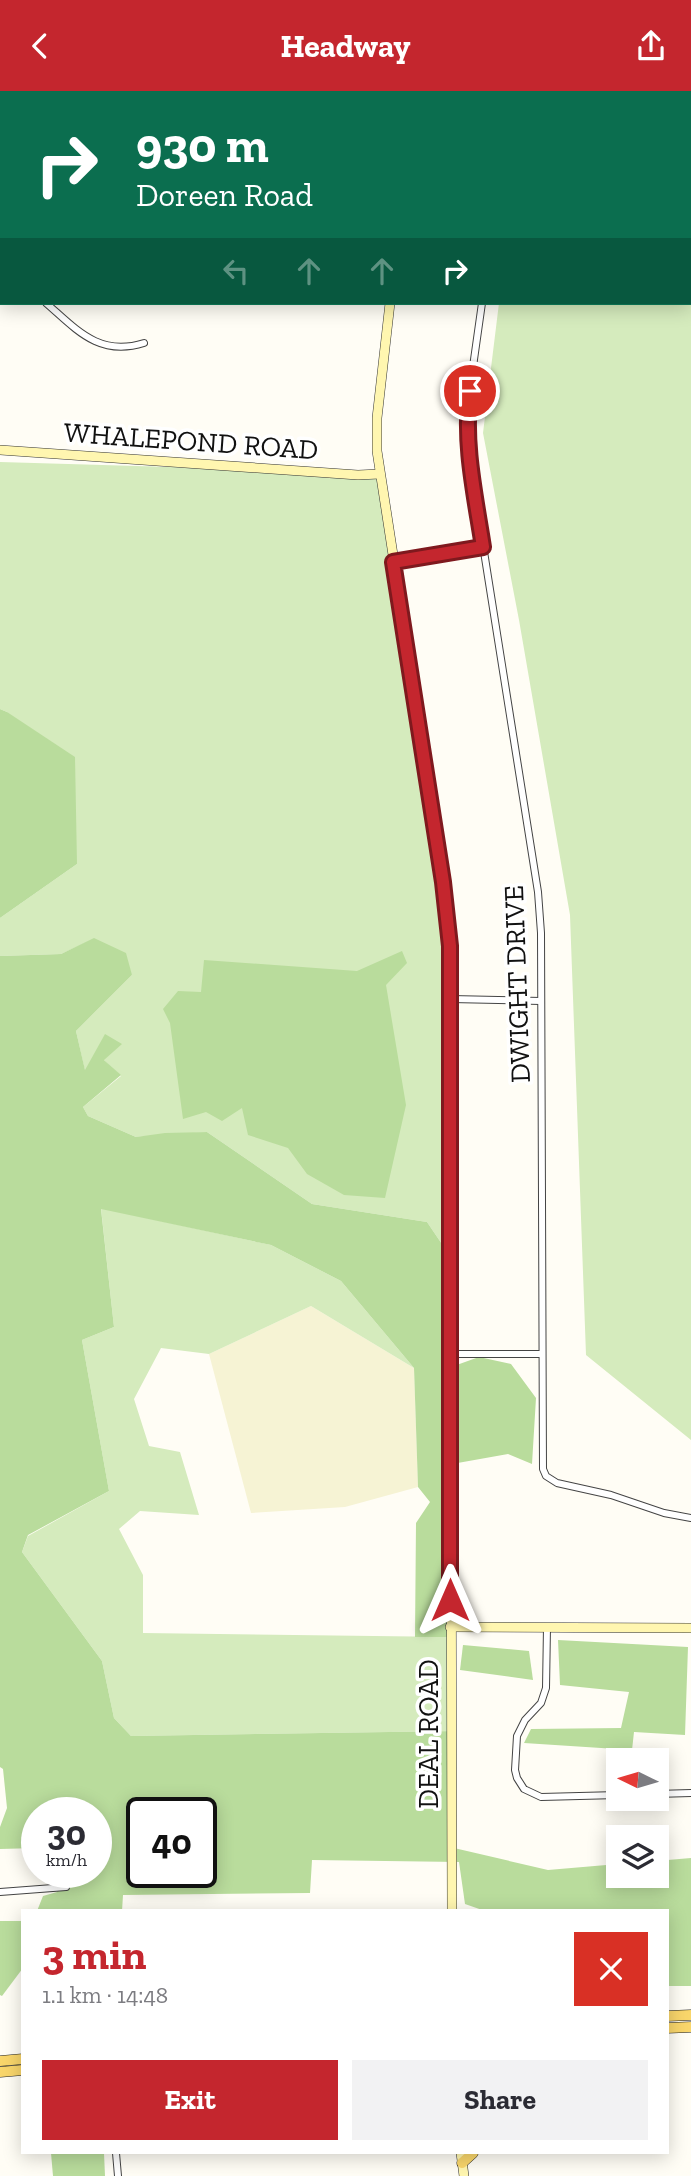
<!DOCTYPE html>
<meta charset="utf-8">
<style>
body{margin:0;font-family:"Zilla Slab",serif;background:#f2f2f3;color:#2b2b33;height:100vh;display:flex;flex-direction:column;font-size:26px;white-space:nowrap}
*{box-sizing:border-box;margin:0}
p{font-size:23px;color:#7c7c81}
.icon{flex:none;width:38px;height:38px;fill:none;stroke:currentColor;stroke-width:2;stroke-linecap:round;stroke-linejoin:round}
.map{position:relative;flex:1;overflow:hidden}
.drawer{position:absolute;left:21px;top:1818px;width:648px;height:245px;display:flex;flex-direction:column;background:#fff;border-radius:0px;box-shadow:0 4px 18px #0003}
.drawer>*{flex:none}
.guide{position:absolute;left:0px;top:0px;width:691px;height:214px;box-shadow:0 4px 18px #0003;background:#0b6e4f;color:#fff;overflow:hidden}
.needle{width:46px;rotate:275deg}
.controls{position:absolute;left:606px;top:1657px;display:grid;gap:14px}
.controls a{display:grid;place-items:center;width:63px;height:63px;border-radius:0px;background:#fff;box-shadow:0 4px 18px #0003;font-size:35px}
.speed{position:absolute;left:21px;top:1706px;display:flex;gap:14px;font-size:35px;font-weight:700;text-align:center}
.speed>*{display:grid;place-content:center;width:91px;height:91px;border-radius:50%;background:#fff;box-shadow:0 4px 18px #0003;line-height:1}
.speed small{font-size:18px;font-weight:400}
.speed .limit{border:4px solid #111;border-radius:10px;background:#fff;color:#111}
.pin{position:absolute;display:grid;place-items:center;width:60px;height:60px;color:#fff;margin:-30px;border:4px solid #fff;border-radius:50%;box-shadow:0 2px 7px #0007}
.me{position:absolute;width:77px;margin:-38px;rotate:0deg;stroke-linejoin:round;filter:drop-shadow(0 0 5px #0008)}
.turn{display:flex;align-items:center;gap:24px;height:147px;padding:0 21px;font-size:32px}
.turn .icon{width:91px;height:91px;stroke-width:2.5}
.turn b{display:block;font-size:49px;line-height:60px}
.lanes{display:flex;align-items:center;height:66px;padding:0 21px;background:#0003;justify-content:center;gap:35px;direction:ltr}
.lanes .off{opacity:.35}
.round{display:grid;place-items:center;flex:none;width:74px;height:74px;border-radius:0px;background:#f2f2f3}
.overview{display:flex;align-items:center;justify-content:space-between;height:119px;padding:0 21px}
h1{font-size:42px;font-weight:800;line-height:52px;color:#c4262e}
.button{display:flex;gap:14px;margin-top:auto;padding:14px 21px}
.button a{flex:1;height:80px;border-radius:0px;background:#c4262e;color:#fff;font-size:28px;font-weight:800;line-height:80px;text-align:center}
.button a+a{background:#f2f2f3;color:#2b2b33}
header{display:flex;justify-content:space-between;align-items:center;height:91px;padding:0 21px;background:#c4262e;color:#fff;font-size:32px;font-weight:800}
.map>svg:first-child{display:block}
.farmland{fill:#f6f3d4}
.green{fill:#d5ebbd}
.forest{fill:#b9dc9c;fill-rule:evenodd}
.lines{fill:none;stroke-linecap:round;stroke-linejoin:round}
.street-casing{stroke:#444;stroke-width:8}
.secondary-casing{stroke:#333;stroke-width:10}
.primary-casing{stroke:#222;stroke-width:11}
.street{stroke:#fff;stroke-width:6}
.secondary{stroke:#fff6b0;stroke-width:9}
.primary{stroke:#f9d66b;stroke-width:10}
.route-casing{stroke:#7f191e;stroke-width:18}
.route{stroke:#c4262e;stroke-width:12}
.labels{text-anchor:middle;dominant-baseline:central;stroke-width:7;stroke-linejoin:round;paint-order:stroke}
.street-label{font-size:28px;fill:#111;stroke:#fff}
</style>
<header><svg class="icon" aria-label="back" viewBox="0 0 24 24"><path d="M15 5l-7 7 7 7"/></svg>Headway<svg class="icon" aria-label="share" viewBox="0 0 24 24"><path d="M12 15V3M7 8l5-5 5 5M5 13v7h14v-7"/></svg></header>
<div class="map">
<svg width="691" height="2085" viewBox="0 0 691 2085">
<rect width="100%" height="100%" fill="#fffdf5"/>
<path class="farmland" d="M311,1215L414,1277L418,1396L345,1416L251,1422L209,1263Z"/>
<g class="green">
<path d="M440,0H691V1349L586,1264L570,824L519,529L483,342L499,212H690V2H439Z"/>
<path d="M0,371L380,382L449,828L448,1162L427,1131L312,1113L207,1041L136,1046L88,1025L83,1016L121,985L104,969L85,980L76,940L132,884L94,848L61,863L0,865V827L77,773L7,621L0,618Z"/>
<path d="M101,1117L271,1154L341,1190L414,1277L311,1215L209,1263L161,1257L134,1308L149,1355L180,1361L199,1424L140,1420L119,1438L143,1484V1542L454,1546L456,1640L131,1645L114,1627L102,1570L22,1461L28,1445L109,1400L82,1249L114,1236Z"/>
</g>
<g class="forest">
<path d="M0,618L7,621L75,666L77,773L0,827Z"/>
<path d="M94,847L126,862L132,884L76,940L85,979L105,943L122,953L104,969L121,984L83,1016L88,1025L136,1046L165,1042L207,1041L312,1113L427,1131L448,1162L451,1276L479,1266L511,1273L536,1307L532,1373L508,1363L452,1373L454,1546H415L416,1432L430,1411L418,1396L414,1277L341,1190L271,1154L101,1118L114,1236L82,1249L109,1400L28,1444L22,1461L102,1570L114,1627L131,1645L456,1640L454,1757L548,1779L618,1773V1785H656V1770L691,1767V1895H667V1820H485L465,1813L459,1771L312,1769L310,1802L123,1804L122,1820H37L43,1805L57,1801L55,1782H96V1722H37V1757L0,1758V1736L7,1717L3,1678L0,1676V865L61,863ZM142,1722H201V1782H142Z"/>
<path d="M402,860L407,872L386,894L406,1014L385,1107L344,1104L307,1083L288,1057L248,1044L242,1017L222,1030L206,1021L183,1028L170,932L163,918L178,900L201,901L204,869L357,880Z"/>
<path d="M558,1549L688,1556L685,1644L634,1641L632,1659L524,1652L531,1638L621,1637L629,1601L560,1594Z"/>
<path d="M463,1554L529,1560L533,1589L460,1579Z"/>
<path d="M0,1830H23V1877L2,1905L0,1904Z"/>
<path d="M51,2062H104L105,2085H53Z"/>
</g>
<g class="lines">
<g class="street-casing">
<g id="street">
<path d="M154,0L155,2"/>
<path d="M25,2L26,0"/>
<path d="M312,2V0"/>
<path d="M690,66H691"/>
<path d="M0,72L2,67"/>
<path d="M0,188H2"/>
<path d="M46,212C77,239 99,266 144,252"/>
<path d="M482,212L467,318L469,366L538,801L541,842L543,1378L546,1385L557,1392L611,1404L664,1422L691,1427"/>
<path d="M393,471L483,456"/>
<path d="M451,908L541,910"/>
<path d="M450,1263H542"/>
<path d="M547,1536L546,1597L541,1612L525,1629L517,1645L515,1679L517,1687L524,1698L541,1706L618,1704"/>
<path d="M656,1703L691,1702"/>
<path d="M0,1801L66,1796"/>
<path d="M116,2062L118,2085"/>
</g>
</g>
<g class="secondary-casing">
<g id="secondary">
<path d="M420,2V0"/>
<path d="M390,212L377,327V360L447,814L450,855L452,1820"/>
<path d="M0,359L358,384L379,383"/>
<path d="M450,1536L691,1537"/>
<path d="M461,2062L464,2085"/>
</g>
</g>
<g class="primary-casing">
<g id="primary">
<path d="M667,1925L691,1924"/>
<path d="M667,1937L691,1936"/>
<path d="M0,1970L23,1968"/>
<path d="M0,1981L23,1979"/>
<path d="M462,2072L473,2062"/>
</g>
</g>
<use href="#street" class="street"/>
<use href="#secondary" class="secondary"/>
<use href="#primary" class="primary"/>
</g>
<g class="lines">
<g class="route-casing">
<path id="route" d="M450,1509V855L443,791L393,471L483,456C475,404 463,352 470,300"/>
</g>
<use href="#route" class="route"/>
</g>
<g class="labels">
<g class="street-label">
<text transform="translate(191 350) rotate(4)">WHALEPOND ROAD</text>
<text transform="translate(517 893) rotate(-92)">DWIGHT DRIVE</text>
<text transform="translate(428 1643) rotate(-90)">DEAL ROAD</text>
</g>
</g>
</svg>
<div class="controls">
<a><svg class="needle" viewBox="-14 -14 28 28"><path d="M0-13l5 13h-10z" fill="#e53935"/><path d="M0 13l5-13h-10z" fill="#7c7c81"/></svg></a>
<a><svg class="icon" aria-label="layers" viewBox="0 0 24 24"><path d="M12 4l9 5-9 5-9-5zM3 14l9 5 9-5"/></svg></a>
</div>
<div class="speed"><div>30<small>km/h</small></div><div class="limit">40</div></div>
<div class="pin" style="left:470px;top:300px;background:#d93025"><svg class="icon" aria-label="arrive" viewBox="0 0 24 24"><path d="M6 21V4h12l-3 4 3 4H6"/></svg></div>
<svg class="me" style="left:450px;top:1509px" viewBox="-20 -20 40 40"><path d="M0-17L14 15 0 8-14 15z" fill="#c4262e" stroke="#fff" stroke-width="4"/></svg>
<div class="guide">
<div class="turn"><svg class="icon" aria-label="right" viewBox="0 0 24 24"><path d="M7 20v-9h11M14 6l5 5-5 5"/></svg><div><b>930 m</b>Doreen Road</div></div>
<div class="lanes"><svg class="icon off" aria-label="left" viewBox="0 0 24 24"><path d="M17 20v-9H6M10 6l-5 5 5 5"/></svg><svg class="icon off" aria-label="ahead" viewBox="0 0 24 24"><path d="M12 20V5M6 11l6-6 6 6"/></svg><svg class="icon off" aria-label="ahead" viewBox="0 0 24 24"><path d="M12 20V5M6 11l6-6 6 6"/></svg><svg class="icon" aria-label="right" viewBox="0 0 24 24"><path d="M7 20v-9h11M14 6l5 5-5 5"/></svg></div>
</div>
<section class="drawer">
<div class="overview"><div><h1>3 min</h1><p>1.1 km · 14:48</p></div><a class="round" style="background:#d93025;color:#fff"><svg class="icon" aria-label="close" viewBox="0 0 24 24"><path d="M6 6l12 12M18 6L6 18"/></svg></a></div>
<div class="button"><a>Exit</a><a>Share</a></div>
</section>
</div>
